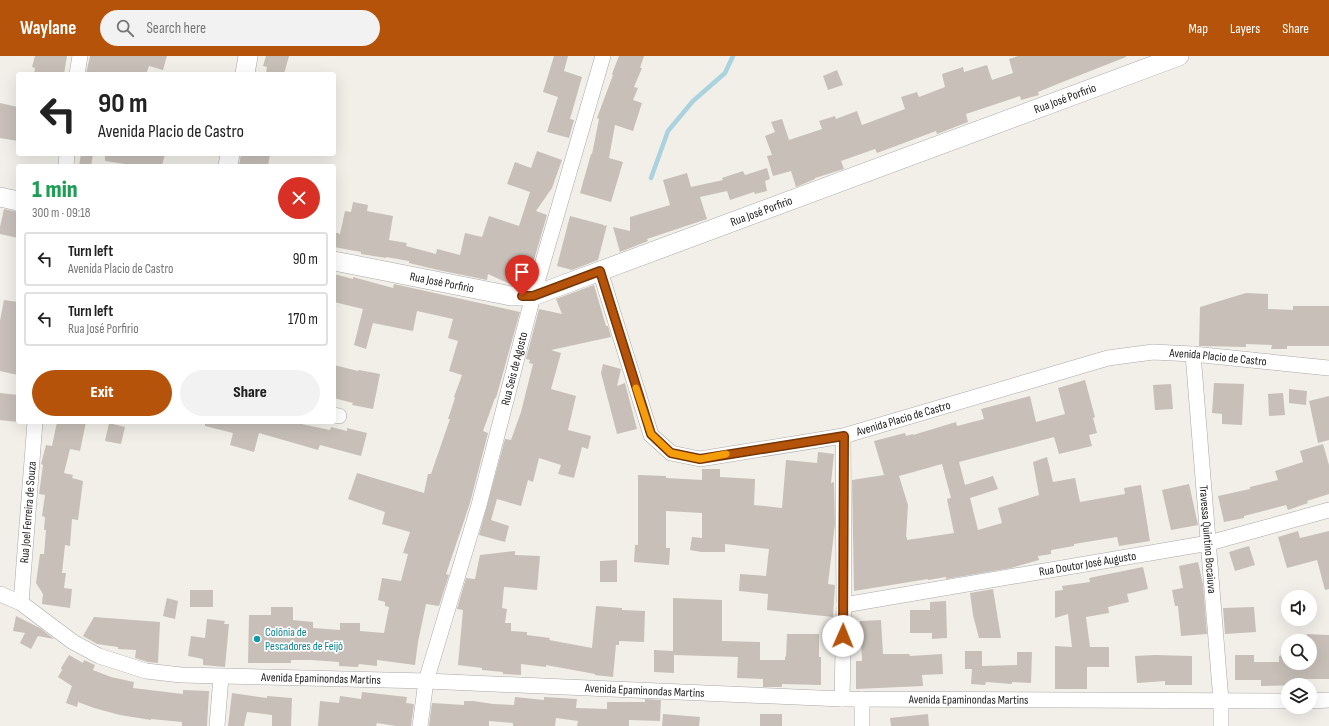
<!DOCTYPE html>
<meta charset="utf-8">
<style>
body{margin:0;font-family:"Sofia Sans Condensed",sans-serif;background:#f2f2f2;color:#222;height:100vh;display:flex;flex-direction:column;font-size:15px;white-space:nowrap}
*{box-sizing:border-box;margin:0}
p{font-size:13px;color:#767676}
.icon{flex:none;width:22px;height:22px;fill:none;stroke:currentColor;stroke-width:2;stroke-linecap:round;stroke-linejoin:round}
.map{position:relative;flex:1;overflow:hidden}
.drawer{position:absolute;left:16px;top:108px;width:320px;height:260px;display:flex;flex-direction:column;background:#fff;border-radius:4px;box-shadow:0 4px 16px #0002}
.drawer>*{flex:none}
.hud{position:absolute;left:16px;top:16px;width:320px;height:84px;border-radius:4px;box-shadow:0 4px 16px #0002;background:#fff;color:#222;overflow:hidden}
.tools{position:absolute;left:1281px;top:534px;display:grid;gap:8px}
.tools a{display:grid;place-items:center;width:36px;height:36px;border-radius:50%;background:#fff;box-shadow:0 4px 16px #0002;font-size:20px}
.pin{position:absolute;display:grid;place-items:center;width:34px;height:34px;color:#fff;margin:-41px -17px;border-radius:50% 50% 50% 0;rotate:-45deg;box-shadow:0 0 4px #0007}
.pin .icon{rotate:45deg}
.me{position:absolute;width:44px;margin:-22px;rotate:1deg;stroke-linejoin:round;filter:drop-shadow(0 0 3px #0008)}
.turn{display:flex;align-items:center;gap:14px;height:84px;padding:0 16px;font-size:18px}
.turn .icon{width:52px;height:52px;stroke-width:2.5}
.turn b{display:block;font-size:28px;line-height:34px}
.round{display:grid;place-items:center;flex:none;width:42px;height:42px;border-radius:21px;background:#f2f2f2}
.head{display:flex;align-items:center;justify-content:space-between;height:68px;padding:0 16px}
h1{font-size:24px;font-weight:800;line-height:30px;color:#1e9e55}
.action{display:flex;gap:8px;margin-top:auto;padding:8px 16px}
.action a{flex:1;height:46px;border-radius:24px;background:#b45309;color:#fff;font-size:16px;font-weight:800;line-height:46px;text-align:center}
.action a+a{background:#f2f2f2;color:#222}
ul{padding:0;list-style:none}
li{display:flex;align-items:center;gap:12px;height:54px;margin:0 8px 6px;padding:0 8px;border:2px solid #e0e0e0;border-radius:4px}
li div{flex:1}
li b{display:block;font-size:15px}
li em{font-style:normal}
header{display:flex;align-items:center;gap:24px;box-sizing:border-box;height:56px;padding:0 20px;background:#b45309;color:#fff}
header strong{font-size:19px}
nav{display:flex;gap:22px;margin-inline-start:auto;font-size:14px}
.search{width:280px;height:36px;background:#f2f2f2;display:flex;align-items:center;gap:10px;box-sizing:border-box;padding:0 14px;border-radius:22px;color:#767676;font-size:15px}
.map>svg:first-child{display:block}
.lines{fill:none;stroke-linecap:round;stroke-linejoin:round}
.stream{stroke:#aad3df;stroke-width:4.5}
.building{fill:#c7bfb8;fill-rule:evenodd}
.minor-casing{stroke:#a9a9a9;stroke-width:16}
.tertiary-casing{stroke:#a9a9a9;stroke-width:20}
.minor{stroke:#fff;stroke-width:15}
.tertiary{stroke:#fff;stroke-width:19}
.route-casing{stroke:#753606;stroke-width:10}
.route{stroke:#b45309;stroke-width:7}
.slow{stroke:#f59e0b;stroke-width:7}
.culture-dot{fill:#0f9aa8;stroke:#fff;stroke-width:1.5}
.labels{text-anchor:middle;dominant-baseline:central;stroke-width:3.5;stroke-linejoin:round;paint-order:stroke}
.street-label{font-size:12px;fill:#222;stroke:#fff}
.culture-label{font-size:12px;fill:#0d838f;stroke:#fff;text-anchor:start}
</style>
<header>
<strong>Waylane</strong>
<div class="search"><svg class="icon" aria-label="search" viewBox="0 0 24 24"><circle cx="10" cy="10" r="6"/><path d="M15 15l6 6"/></svg>Search here</div>
<nav><a>Map</a><a>Layers</a><a>Share</a></nav>
</header>
<div class="map">
<svg width="1329" height="670" viewBox="0 0 1329 670">
<rect width="100%" height="100%" fill="#f2efe9"/>
<g class="lines">
<path class="stream" d="M651,122L668,75L693,45L725,17L733,0"/>
</g>
<g class="building">
<path d="M35,0H67L64,18H34L35,12L32,11Z"/>
<path d="M90,0H167L163,14L149,10L146,18H86Z"/>
<path d="M266,0H289L284,18H266L267,11L263,10Z"/>
<path d="M554,0H568L564,15L582,21L570,63L574,64L569,82L547,76L558,41L543,36Z"/>
<path d="M619,0H644L640,12H642L634,31L638,32L633,44L642,47L633,75L615,69L609,102L623,106L611,146L580,137L591,98H592L599,63L597,62L613,19L612,18Z"/>
<path d="M1018,0H1126V1L1060,27L1038,36L1039,39L1021,44L1020,40L966,58L968,66L937,78L936,75L877,97L875,93L841,105L844,113L815,122V123L796,131L791,115L773,120L767,100L772,99L765,80L775,76L771,66L782,63L789,84L822,73L819,65L835,60L836,63L857,55L862,69L905,53L901,41L917,36L919,41L945,31L942,18L963,11L964,16L987,9L992,24L1013,17L1009,3Z"/>
<path d="M837,14L843,29L828,34L823,20Z"/>
<path d="M0,47L18,51V85L0,82Z"/>
<path d="M537,95L562,104L552,132L536,155L547,159L534,204L523,201L531,215L529,222L524,228L512,229L488,218L487,224L438,214L409,207V205L386,201V202L361,198V196L334,191V176L340,178L345,155L351,156L353,146L368,149L367,155L393,160L389,184L407,187L406,190L436,198L437,193L460,199L465,177L482,181L489,160L519,170L530,136L507,128L515,106L531,112Z"/>
<path d="M81,98H93L91,110H79Z"/>
<path d="M105,98H165L162,110H138L105,105Z"/>
<path d="M241,98H270L268,110H239Z"/>
<path d="M767,112L770,123L765,125L767,135L755,138L754,136L730,144L727,135L700,141L707,163L647,183L648,185L620,196L613,171L630,175V161L670,149L663,124L687,117L691,131L723,124L722,122L743,115L745,119Z"/>
<path d="M4,153L18,156V182L0,178V171Z"/>
<path d="M570,160L604,169V170L607,169L598,204L572,214L557,210Z"/>
<path d="M334,218L353,223V221L393,232L394,228L520,256L496,342H495L483,375L488,377L470,447L446,518L449,519L439,550L426,548L418,586L415,609L377,604V610L359,608L358,611L339,610V606L311,604H291V607H248L249,559H271V551H293V564L313,566V572L340,574V567H360V575L384,577L389,551L385,550V546L378,544L382,522L401,525L408,498L403,497L410,476L382,468L385,456L348,443L357,417L424,437L428,418H431L450,363H448L455,342L454,341L462,319L449,315L458,285L448,282L453,263L417,255L413,275L373,267L366,293L354,289L363,253L334,246Z"/>
<path d="M594,229L606,270H608L611,281L551,294L561,297L551,333L576,340L568,374L591,380L588,393L582,391L574,422L558,418L561,409L539,402L533,426L528,424L521,450L497,443L491,464L509,470L505,486L479,479L505,383L511,384L521,356L533,308L529,307L530,304L526,303L539,253L562,258L556,243Z"/>
<path d="M1246,237L1268,238V253L1293,254V250H1329V290H1287V293H1271L1272,289L1246,288V291L1199,290L1200,251Z"/>
<path d="M4,244L18,246V319L0,315V265Z"/>
<path d="M603,308L621,313L617,330L625,327L637,373L617,378L601,317Z"/>
<path d="M334,309L358,315L359,314L380,318L373,353L352,349L353,347L334,342Z"/>
<path d="M1085,324L1095,361L1093,362L1097,377L1089,379L1092,390L1059,398L1054,381L959,406L965,429L993,420L998,433L970,442L978,474L1002,467L998,452L1039,439L1033,406L1047,401L1053,426L1075,422L1080,446L1125,438L1124,432L1141,429L1150,485L1119,490L1117,481L1074,488V490L1051,494V498L1038,500L1039,504L1011,512L946,523V521L928,524V523L854,535L852,424L884,419L874,385L905,377L906,380L913,378V379L956,366L957,370L984,363L981,353L1030,340L1036,366L1065,358L1058,332ZM942,408L951,442L947,443L954,477L907,484V481H906L908,449L899,420Z"/>
<path d="M1214,327L1244,328L1242,369L1222,368V358L1212,357Z"/>
<path d="M1171,328L1173,353L1155,354L1153,329Z"/>
<path d="M1289,333L1307,335L1306,349L1289,347Z"/>
<path d="M0,337L18,339V366L0,364Z"/>
<path d="M1283,337L1285,359L1269,360L1268,338Z"/>
<path d="M1329,340V384L1318,387L1309,345Z"/>
<path d="M57,366H86L80,395L70,393L64,417L73,419L72,422L83,425L78,464L72,463L70,490L65,489L62,517H66L64,532L72,533L70,552L42,548L43,538L36,527L40,498H44L46,474H44L45,461L42,460L45,439L39,438L43,409L41,408L46,389L52,390Z"/>
<path d="M205,366H292L330,374L331,371L347,375V372L367,377L361,400L320,389L318,394L259,377L254,396L230,389L233,377L205,370Z"/>
<path d="M109,367L125,371L121,388L105,385Z"/>
<path d="M1323,388L1329,409V438L1307,445L1308,447L1288,454L1286,449L1244,460V462L1224,466L1218,440L1250,433V431L1278,424L1275,415L1303,406L1300,395Z"/>
<path d="M818,396L834,398L831,427L834,426L835,468L828,528L835,529L833,561L767,554L768,538L739,535L740,518L766,520L769,493L725,488V496H701L690,494L692,481L702,482V457L666,455V492H670L669,509L634,506L635,489H638V419L666,420V422L702,424V413H720V421L755,423L754,449L782,452L786,404L817,407Z"/>
<path d="M1189,428L1198,469L1171,474L1162,434Z"/>
<path d="M1298,475L1300,482L1329,475V533L1325,534L1317,504L1287,512L1278,481Z"/>
<path d="M1249,490L1255,509L1235,515L1229,496Z"/>
<path d="M515,495V499L540,500L537,534L504,531L502,552L507,553L505,567H511V575L527,576V579L550,582L549,584L592,592L596,550L622,552V554L645,555L644,586L619,585V589H616L613,621L595,619V618L546,609V611L521,608V619L503,618V616L482,614V612L458,609L463,554L457,553L466,522L475,523L480,499Z"/>
<path d="M617,504V526H600V505Z"/>
<path d="M1198,506L1203,528L1207,578L1181,580L1178,550H1175L1172,534L1183,532L1179,510Z"/>
<path d="M1143,511L1148,533L1127,538L1129,546L1108,551L1109,557L1086,561L1090,591H1109V611H1087V633H1055V590L1072,591L1068,558L1055,562V535L1063,534L1062,530L1090,526L1089,522Z"/>
<path d="M993,533L1001,582H979L973,559L970,537Z"/>
<rect x="190" y="534" width="23" height="17"/>
<path d="M167,542L178,545L175,563L163,560Z"/>
<path d="M673,542L722,544V585L760,586V604H785V600L786,601L787,578H819V601H821V629L782,628V631H763V623L737,622L738,601L674,599V617L654,616V594L673,595Z"/>
<path d="M946,545L947,582L932,583V577H910V554H930V546Z"/>
<path d="M1254,551L1256,576L1225,578L1223,552Z"/>
<path d="M16,560L40,572L54,583L38,580L31,593L20,587L25,577L13,575Z"/>
<path d="M94,561L160,566L158,607L148,606L135,602L136,594L118,593V591L97,588L83,580Z"/>
<path d="M207,563L225,565L224,568H229L225,611L203,609V603L188,600L191,580L205,582Z"/>
<path d="M881,564L883,598H909L910,600L942,598L943,618L922,619L923,630L856,633V605H862L860,565Z"/>
<path d="M1307,578L1329,579V623H1304V629L1261,630V624H1235V599H1254V606H1279V600L1282,599V592H1288V607H1310V585H1307Z"/>
<path d="M965,595H982V610L1017,609V596H1032L1031,627L1012,626V628L986,626L985,629L971,628L972,613H965Z"/>
<path d="M69,599L83,607L84,604L95,609L93,614L111,621L134,626L133,632L183,638V634L209,635L207,670H182V666L151,663V664L120,659L94,652L78,646L77,651L66,647L72,630L58,621L62,614L61,612Z"/>
<path d="M1155,599L1192,600V629H1165V625L1137,627L1135,600Z"/>
<path d="M362,636L407,641L406,647L414,648L411,670H396L377,667L376,670H318L320,645L339,647L340,640L361,643Z"/>
<path d="M232,637L267,642V640L292,642L291,670H272V659L247,656L244,670H228Z"/>
<path d="M515,641L544,644V641L577,643L576,652L607,653V646H645V643L661,644L660,665L629,664V670H577L578,665L556,662L555,670H513V667L489,665V670H429L432,647L464,649V645H473L493,648L514,649Z"/>
<path d="M663,658L700,661L699,670H662Z"/>
<rect x="760" y="658" width="22" height="12"/>
<path d="M928,658L929,670H891L890,662Z"/>
</g>
<g class="lines">
<g class="minor-casing">
<g id="minor">
<path d="M77,18L80,0"/>
<path d="M66,110L67,98"/>
<path id="s1" d="M600,215L651,379L671,397L700,403L843,380L1108,302L1153,296L1193,298L1329,312"/>
<path id="s2" d="M1193,298L1221,645V670"/>
<path d="M334,359L339,360"/>
<path id="s3" d="M0,538L21,547L73,586L99,600L146,615L181,619L426,625L842,643L1288,645"/>
<path id="s4" d="M21,547L35,366"/>
<path id="s5" d="M844,549L1209,487L1329,454"/>
<path d="M842,643L844,549L843,380"/>
<path d="M1310,645L1329,644"/>
<path d="M217,670L221,621"/>
<path id="s6" d="M420,670L426,625L479,449L533,240L603,0"/>
<path d="M862,670V643"/>
</g>
</g>
<g class="tertiary-casing">
<g id="tertiary">
<path d="M245,18L248,0"/>
<path d="M228,110L230,98"/>
<path d="M0,141L18,145"/>
<path id="s7" d="M334,205L511,240H533L1179,0"/>
</g>
</g>
<use href="#minor" class="minor"/>
<use href="#tertiary" class="tertiary"/>
</g>
<g class="lines">
<g class="route-casing">
<path id="route" d="M522,240H533L600,215L651,378L671,397L700,403L844,380L843,580"/>
</g>
<use href="#route" class="route"/>
<path class="slow" d="M636,332L651,378L671,397L700,403L726,398"/>
</g>
<circle class="culture-dot" cx="257" cy="583" r="4"/>
<g class="labels">
<g class="street-label">
<text stroke="none"><textPath href="#s7" startOffset="770">Rua José Porfirio</textPath></text>
<text stroke="none"><textPath href="#s7" startOffset="446">Rua José Porfirio</textPath></text>
<text stroke="none"><textPath href="#s7" startOffset="110">Rua José Porfirio</textPath></text>
<text stroke="none"><textPath href="#s1" startOffset="760">Avenida Placio de Castro</textPath></text>
<text stroke="none"><textPath href="#s6" startOffset="370">Rua Seis de Agosto</textPath></text>
<text stroke="none"><textPath href="#s1" startOffset="436">Avenida Placio de Castro</textPath></text>
<text stroke="none"><textPath href="#s4" startOffset="91">Rua Joel Ferreira de Souza</textPath></text>
<text stroke="none"><textPath href="#s2" startOffset="186">Travessa Quintino Bocaiuva</textPath></text>
<text stroke="none"><textPath href="#s5" startOffset="247">Rua Doutor José Augusto</textPath></text>
<text stroke="none"><textPath href="#s3" startOffset="342">Avenida Epaminondas Martins</textPath></text>
<text stroke="none"><textPath href="#s3" startOffset="666">Avenida Epaminondas Martins</textPath></text>
<text stroke="none"><textPath href="#s3" startOffset="990">Avenida Epaminondas Martins</textPath></text>
</g>
<g class="culture-label">
<text x="265" y="576">Colônia de<tspan x="265" dy="14">Pescadores de Feijó</tspan></text>
</g>
</g>
</svg>
<div class="tools">
<a><svg class="icon" aria-label="sound" viewBox="0 0 24 24"><path d="M4 9h4l5-4v14l-5-4H4zM17 9q2 3 0 6"/></svg></a>
<a><svg class="icon" aria-label="search" viewBox="0 0 24 24"><circle cx="10" cy="10" r="6"/><path d="M15 15l6 6"/></svg></a>
<a><svg class="icon" aria-label="layers" viewBox="0 0 24 24"><path d="M12 4l9 5-9 5-9-5zM3 14l9 5 9-5"/></svg></a>
</div>
<div class="pin" style="left:522px;top:240px;background:#d93025"><svg class="icon" aria-label="arrive" viewBox="0 0 24 24"><path d="M6 21V4h12l-3 4 3 4H6"/></svg></div>
<svg class="me" style="left:843px;top:580px" viewBox="-20 -20 40 40"><circle r="19" fill="#fff"/><path d="M0-13L10 11 0 6-10 11z" fill="#b45309"/></svg>
<div class="hud">
<div class="turn"><svg class="icon" aria-label="left" viewBox="0 0 24 24"><path d="M17 20v-9H6M10 6l-5 5 5 5"/></svg><div><b>90 m</b>Avenida Placio de Castro</div></div>
</div>
<section class="drawer">
<div class="head"><div><h1>1 min</h1><p>300 m · 09:18</p></div><a class="round" style="background:#d93025;color:#fff"><svg class="icon" aria-label="close" viewBox="0 0 24 24"><path d="M6 6l12 12M18 6L6 18"/></svg></a></div>
<ul>
<li><svg class="icon" aria-label="left" viewBox="0 0 24 24"><path d="M17 20v-9H6M10 6l-5 5 5 5"/></svg><div><b>Turn left</b><p>Avenida Placio de Castro</p></div><em>90 m</em></li>
<li><svg class="icon" aria-label="left" viewBox="0 0 24 24"><path d="M17 20v-9H6M10 6l-5 5 5 5"/></svg><div><b>Turn left</b><p>Rua José Porfirio</p></div><em>170 m</em></li>
</ul>
<div class="action"><a>Exit</a><a>Share</a></div>
</section>
</div>
